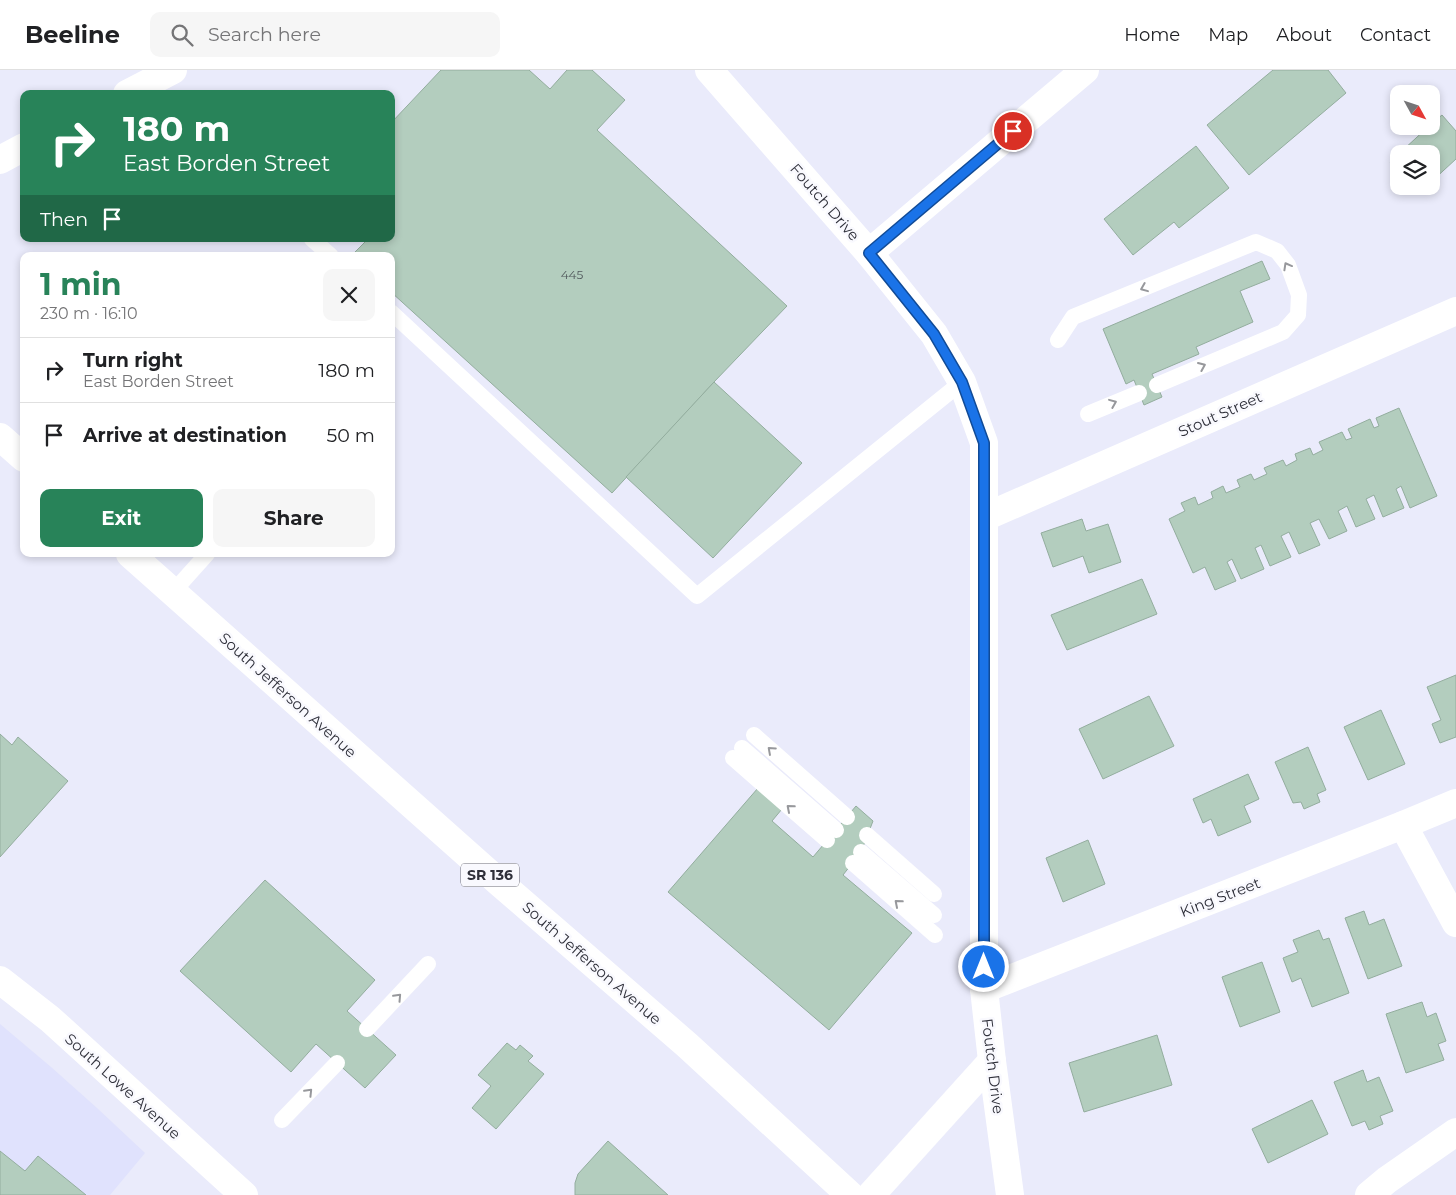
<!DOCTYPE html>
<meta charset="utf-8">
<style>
body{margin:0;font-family:Montserrat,sans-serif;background:#f6f6f6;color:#202124;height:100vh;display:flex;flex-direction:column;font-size:19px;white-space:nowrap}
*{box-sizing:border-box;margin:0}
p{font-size:16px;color:#757577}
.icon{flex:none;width:28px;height:28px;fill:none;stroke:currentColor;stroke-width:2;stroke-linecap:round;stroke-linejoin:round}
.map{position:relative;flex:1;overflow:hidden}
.sheet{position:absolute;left:20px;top:182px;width:375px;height:305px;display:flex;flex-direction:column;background:#fff;border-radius:10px;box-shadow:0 2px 8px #0003}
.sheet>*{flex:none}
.guide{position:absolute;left:20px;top:20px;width:375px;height:152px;border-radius:10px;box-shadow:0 2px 8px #0003;background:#288359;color:#fff;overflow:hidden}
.needle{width:32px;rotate:130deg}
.tools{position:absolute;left:1390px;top:15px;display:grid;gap:10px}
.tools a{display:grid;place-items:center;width:50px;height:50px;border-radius:10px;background:#fff;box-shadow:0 2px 8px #0003;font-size:25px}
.pin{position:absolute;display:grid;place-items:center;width:42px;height:42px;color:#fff;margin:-21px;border:2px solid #fff;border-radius:50%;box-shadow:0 1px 5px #0007}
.me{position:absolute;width:55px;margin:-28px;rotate:0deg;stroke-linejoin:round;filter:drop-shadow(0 0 4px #0008)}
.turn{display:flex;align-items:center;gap:18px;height:105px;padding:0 20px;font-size:22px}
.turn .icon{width:65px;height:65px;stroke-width:2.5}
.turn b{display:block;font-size:35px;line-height:42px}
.then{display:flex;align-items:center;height:48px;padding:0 20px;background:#0003;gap:10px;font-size:19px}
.round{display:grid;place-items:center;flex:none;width:52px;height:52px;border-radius:10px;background:#f6f6f6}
.head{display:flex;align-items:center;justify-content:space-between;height:85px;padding:0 20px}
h1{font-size:30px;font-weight:700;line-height:38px;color:#288359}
.button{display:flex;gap:10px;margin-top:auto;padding:10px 20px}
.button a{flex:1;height:58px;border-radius:10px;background:#288359;color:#fff;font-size:20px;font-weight:700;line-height:58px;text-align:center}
.button a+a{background:#f6f6f6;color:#202124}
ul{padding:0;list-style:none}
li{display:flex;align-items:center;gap:15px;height:65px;padding:0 20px;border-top:1px solid #e0e0e0}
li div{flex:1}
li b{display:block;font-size:19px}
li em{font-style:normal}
header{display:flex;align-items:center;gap:30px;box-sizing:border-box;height:70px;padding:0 25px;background:#fff;border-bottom:1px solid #e0e0e0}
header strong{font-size:24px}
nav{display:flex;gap:28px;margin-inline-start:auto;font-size:18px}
.search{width:350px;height:45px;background:#f6f6f6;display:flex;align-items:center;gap:12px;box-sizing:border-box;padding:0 18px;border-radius:10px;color:#757577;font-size:19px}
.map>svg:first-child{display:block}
.built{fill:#e0e2fd}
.building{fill:#b3cdbe;stroke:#93ad9e}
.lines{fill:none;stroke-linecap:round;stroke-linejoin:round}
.lane{stroke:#fff;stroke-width:16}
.street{stroke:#fff;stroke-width:28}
.secondary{stroke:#fff;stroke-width:28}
.primary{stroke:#fff;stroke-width:28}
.oneway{stroke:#97989c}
.route-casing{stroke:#114b97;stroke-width:12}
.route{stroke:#1a73e8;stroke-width:9}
.labels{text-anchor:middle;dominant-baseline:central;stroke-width:5;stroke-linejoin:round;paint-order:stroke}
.number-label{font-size:12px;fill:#50575b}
.shield{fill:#f9f9fe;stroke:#6c6c75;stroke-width:1}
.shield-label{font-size:14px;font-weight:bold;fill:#2f303a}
.street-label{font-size:15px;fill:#2f303a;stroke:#f9f9fe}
</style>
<header>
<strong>Beeline</strong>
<div class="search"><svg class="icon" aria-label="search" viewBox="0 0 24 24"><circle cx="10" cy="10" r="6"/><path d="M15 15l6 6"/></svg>Search here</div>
<nav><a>Home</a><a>Map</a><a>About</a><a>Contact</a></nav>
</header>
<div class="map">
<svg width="1456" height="1125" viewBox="0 0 1456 1125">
<rect width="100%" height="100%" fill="#eaebfb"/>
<path class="built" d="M0,954L51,997L97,1038L145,1083L110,1125H0Z"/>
<g class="building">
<path d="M441,0H529L550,19L567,0H592L625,30L597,60L787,236L714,312L612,423L391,222V186H351L366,171L363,169H391V53Z"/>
<path d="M1273,0H1328L1346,23L1249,105L1207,55Z"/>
<path d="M1442,45L1456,61V89L1431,112V84H1399V102L1390,92L1429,56H1431V54Z"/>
<path d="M1196,76L1229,118L1179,158L1174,152L1133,185L1104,149Z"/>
<path d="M1412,116H1426L1418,124Z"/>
<path d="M1262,191L1270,209L1240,221L1253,252L1196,277L1199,284L1152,304L1162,327L1144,335L1134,310L1126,314L1103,259Z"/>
<path d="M714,312L802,393L713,488L626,407Z"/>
<path d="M1399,338L1437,426L1410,438L1401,416L1396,419L1404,438L1383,447L1374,425L1366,429L1375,449L1356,457L1347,436L1338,441L1347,461L1329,469L1319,449L1310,453L1320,475L1299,484L1289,462L1281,466L1291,487L1270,496L1261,475L1255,478L1264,499L1241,509L1232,489L1227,492L1236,511L1215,520L1205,497L1193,503L1169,449L1185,441L1181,433L1195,427L1198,435L1213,428L1211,422L1223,416L1226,423L1240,417L1237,410L1251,404L1254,410L1267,404L1264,398L1283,390L1286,396L1297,390L1295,384L1310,378L1313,385L1323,380L1319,372L1342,362L1346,370L1352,368L1348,359L1370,349L1374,358L1379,356L1376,348Z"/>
<path d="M1082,449L1086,461L1108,454L1121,492L1089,503L1083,486L1053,497L1041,463Z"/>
<path d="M1142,509L1157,544L1067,580L1051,545Z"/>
<path d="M1456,605V667L1440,673L1432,654L1441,650L1427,617Z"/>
<path d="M1149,626L1174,676L1103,709L1079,659Z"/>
<path d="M1381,640L1405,694L1368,710L1344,657Z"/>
<path d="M0,664L12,675L18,667L68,711L0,787Z"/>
<path d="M1308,677L1326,720L1317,724L1320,732L1304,739L1301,732L1293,733L1275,692Z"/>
<path d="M1248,704L1259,729L1244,736L1251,752L1218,766L1211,749L1203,753L1193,729Z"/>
<path d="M758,718L782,739L772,751L813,787L856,736L873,751L861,782L843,805L912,863L829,960L668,822Z"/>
<path d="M1088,770L1105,814L1063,832L1046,788Z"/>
<path d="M265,810L375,910L347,941L396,985L365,1018L316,974L291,1002L180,901Z"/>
<path d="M1364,841L1369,855L1384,849L1402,896L1368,909L1345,848Z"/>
<path d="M1319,860L1323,870L1329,868L1349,923L1312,937L1301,908L1292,912L1283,888L1298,882L1293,870Z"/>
<path d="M1262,892L1280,942L1240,957L1222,907Z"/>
<path d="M1422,932L1427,947L1436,943L1446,971L1438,974L1444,990L1406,1003L1386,944Z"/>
<path d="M1157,965L1172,1015L1084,1042L1069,993Z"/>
<path d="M507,973L516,980L520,975L533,986L528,991L544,1004L496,1059L472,1038L491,1016L478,1005Z"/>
<path d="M1363,1000L1367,1012L1379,1007L1393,1041L1380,1046L1383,1054L1369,1060L1365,1051L1352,1056L1334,1012Z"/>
<path d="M1312,1030L1328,1064L1268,1093L1252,1059Z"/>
<path d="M608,1071L668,1125H575V1113L578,1104Z"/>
<path d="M0,1081L25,1101L38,1086L86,1125H0Z"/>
</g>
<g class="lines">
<g class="lane">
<path d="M312,169L331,186"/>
<path d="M391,242L697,526L962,312"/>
<path d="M1058,270L1073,247L1256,172L1277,181L1288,195L1299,225L1298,245L1283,262L1157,315"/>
<path d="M1088,344L1139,323"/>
<path d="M173,522L207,484"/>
<path d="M754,665L847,747"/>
<path d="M742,678L836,760"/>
<path d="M733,688L827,770"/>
<path d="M867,765L934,824"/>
<path d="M861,782L934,845"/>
<path d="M853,793L935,865"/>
<path d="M367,959L428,894"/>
<path d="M282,1050L337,993"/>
</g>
<g class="street">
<path d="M709,0L869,183L934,264L962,312L984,373V919L992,991L1010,1125"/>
<path d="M869,183L1085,0"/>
<path d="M985,447L1456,241"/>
<path d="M1403,755L1456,853"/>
<path d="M984,919L1403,755L1456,733"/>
<path d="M871,1125L992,991"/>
</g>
<g class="secondary">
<path d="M127,24L173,0"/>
<path d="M0,90L24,77"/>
<path d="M0,910L50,949L244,1125"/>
<path d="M1369,1125L1387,1110L1456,1062"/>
</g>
<g class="primary">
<path d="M0,367L24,388"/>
<path d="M130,484L501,814L687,975L850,1125"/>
</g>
</g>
<defs><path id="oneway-chevron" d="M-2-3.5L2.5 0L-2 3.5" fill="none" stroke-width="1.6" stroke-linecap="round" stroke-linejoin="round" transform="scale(1.25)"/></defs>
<g class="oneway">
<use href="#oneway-chevron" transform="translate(1287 196) rotate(-119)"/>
<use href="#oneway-chevron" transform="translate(1144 218) rotate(158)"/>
<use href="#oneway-chevron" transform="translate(1202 296) rotate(-23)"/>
<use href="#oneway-chevron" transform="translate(1113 333) rotate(-22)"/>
<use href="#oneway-chevron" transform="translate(771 680) rotate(-138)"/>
<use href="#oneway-chevron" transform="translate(790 738) rotate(-139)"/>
<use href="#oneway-chevron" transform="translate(898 833) rotate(-139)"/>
<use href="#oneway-chevron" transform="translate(398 927) rotate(-47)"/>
<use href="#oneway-chevron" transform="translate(309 1022) rotate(-46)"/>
</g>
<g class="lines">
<g class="route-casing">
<path id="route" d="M984,897V373L962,312L934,264L869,183L1013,61"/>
</g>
<use href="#route" class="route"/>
</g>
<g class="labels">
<g class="number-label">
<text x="572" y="204">445</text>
</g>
<rect class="shield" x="461" y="793.5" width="58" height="23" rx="4"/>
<g class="shield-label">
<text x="490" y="805">SR 136</text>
</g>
<g class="street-label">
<text transform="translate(825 132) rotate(49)">Foutch Drive</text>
<text transform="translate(1220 344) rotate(-24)">Stout Street</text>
<text transform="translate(288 625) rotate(42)">South Jefferson Avenue</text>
<text transform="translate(1220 827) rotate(-21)">King Street</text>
<text transform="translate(592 893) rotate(41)">South Jefferson Avenue</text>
<text transform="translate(993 996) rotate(83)">Foutch Drive</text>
<text transform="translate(123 1016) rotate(42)">South Lowe Avenue</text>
</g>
</g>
</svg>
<div class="tools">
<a><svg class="needle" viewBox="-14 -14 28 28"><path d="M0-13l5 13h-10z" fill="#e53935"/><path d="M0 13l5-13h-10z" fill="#757577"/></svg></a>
<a><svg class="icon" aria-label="layers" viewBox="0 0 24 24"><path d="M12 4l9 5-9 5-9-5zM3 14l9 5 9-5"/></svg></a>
</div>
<div class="pin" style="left:1013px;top:61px;background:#d93025"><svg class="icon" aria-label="arrive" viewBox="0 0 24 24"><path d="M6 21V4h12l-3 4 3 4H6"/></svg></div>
<svg class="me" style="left:984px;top:897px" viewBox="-20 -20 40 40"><circle r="17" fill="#1a73e8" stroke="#fff" stroke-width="3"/><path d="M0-11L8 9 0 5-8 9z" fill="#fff"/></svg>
<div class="guide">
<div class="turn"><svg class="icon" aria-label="right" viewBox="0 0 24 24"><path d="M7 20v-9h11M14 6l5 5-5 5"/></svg><div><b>180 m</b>East Borden Street</div></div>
<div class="then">Then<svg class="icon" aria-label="arrive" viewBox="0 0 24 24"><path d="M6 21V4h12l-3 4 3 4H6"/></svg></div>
</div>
<section class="sheet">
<div class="head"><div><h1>1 min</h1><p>230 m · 16:10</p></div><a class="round"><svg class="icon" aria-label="close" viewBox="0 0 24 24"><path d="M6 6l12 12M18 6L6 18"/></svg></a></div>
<ul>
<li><svg class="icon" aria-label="right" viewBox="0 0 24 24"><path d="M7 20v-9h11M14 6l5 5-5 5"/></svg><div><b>Turn right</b><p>East Borden Street</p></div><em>180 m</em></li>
<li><svg class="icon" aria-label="arrive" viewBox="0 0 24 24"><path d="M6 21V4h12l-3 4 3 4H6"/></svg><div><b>Arrive at destination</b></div><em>50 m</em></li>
</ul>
<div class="button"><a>Exit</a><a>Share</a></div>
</section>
</div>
